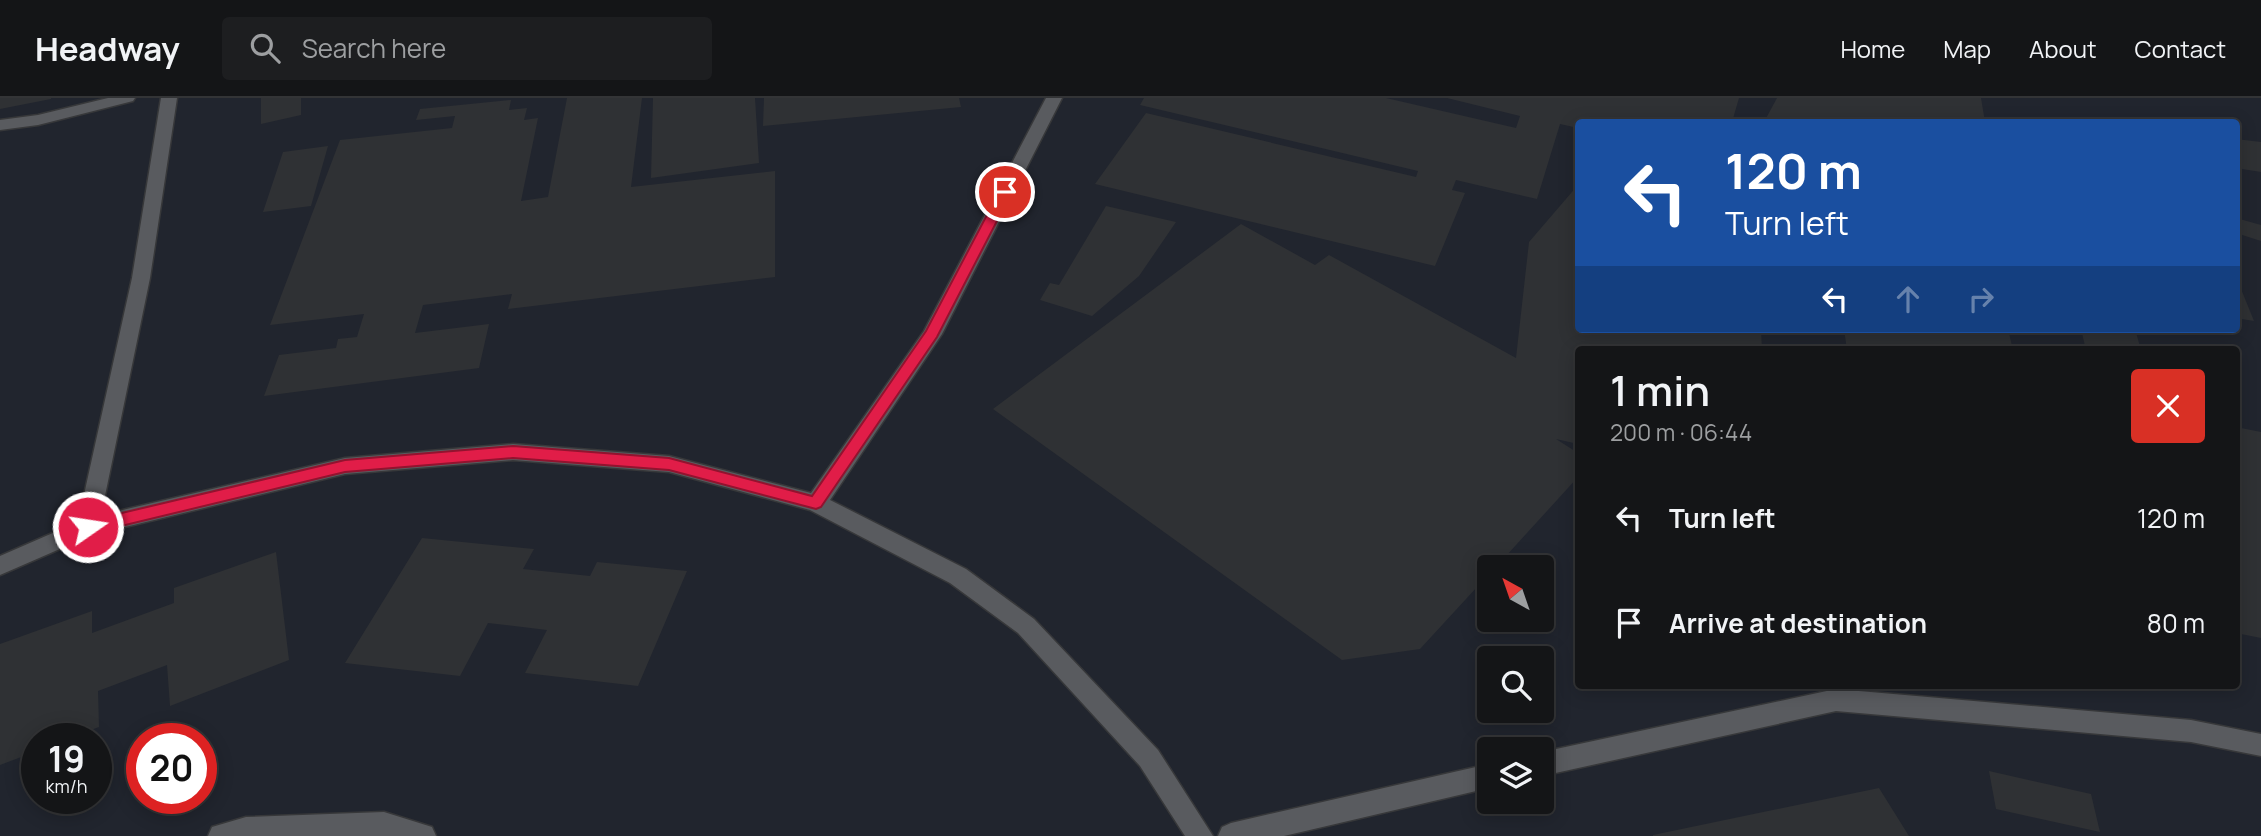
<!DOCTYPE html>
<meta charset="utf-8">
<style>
body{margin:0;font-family:Manrope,sans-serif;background:#1d1e20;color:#f1f3f6;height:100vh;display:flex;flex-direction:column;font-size:26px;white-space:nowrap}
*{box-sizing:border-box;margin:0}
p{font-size:23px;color:#9d9fa1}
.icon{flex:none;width:38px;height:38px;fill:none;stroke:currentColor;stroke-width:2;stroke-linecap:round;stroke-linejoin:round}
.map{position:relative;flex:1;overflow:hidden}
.sheet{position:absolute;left:1575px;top:248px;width:665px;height:343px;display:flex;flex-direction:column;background:#141517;border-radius:7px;box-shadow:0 4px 18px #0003,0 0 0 2px #333436}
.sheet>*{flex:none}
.guide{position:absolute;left:1575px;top:21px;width:665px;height:214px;border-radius:7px;box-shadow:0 4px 18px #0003,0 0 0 2px #333436;background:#1a4fa0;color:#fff;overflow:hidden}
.needle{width:46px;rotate:320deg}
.controls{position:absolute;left:1477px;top:457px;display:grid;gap:14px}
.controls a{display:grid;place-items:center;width:77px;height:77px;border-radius:7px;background:#141517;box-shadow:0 4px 18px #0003,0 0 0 2px #333436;font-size:35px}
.speed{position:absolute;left:21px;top:625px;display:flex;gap:14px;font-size:35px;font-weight:700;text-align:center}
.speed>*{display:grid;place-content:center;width:91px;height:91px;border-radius:50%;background:#141517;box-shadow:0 4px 18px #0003,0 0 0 2px #333436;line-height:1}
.speed small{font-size:18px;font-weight:400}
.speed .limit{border:10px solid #d22;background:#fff;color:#111}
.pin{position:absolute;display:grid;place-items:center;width:60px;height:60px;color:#fff;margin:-30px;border:4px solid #fff;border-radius:50%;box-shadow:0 2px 7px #0007}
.me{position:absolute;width:77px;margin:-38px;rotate:77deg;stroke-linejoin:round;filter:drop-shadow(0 0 5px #0008)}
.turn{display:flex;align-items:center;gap:24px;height:147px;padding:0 35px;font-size:32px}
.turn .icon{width:91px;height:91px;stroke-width:2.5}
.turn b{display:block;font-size:49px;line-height:60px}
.lanes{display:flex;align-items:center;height:66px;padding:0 35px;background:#0003;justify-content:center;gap:35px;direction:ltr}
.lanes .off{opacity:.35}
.round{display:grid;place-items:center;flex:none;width:74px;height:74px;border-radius:7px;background:#1d1e20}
.head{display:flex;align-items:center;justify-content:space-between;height:119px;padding:0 35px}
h1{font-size:42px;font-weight:600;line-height:52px}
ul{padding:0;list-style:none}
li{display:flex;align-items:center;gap:21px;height:105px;padding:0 35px}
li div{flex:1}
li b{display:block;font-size:26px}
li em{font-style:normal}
header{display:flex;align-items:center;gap:42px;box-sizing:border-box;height:98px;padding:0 35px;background:#141517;border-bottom:2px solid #333436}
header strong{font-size:33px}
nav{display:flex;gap:38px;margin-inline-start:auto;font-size:24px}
.search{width:490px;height:63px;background:#1d1e20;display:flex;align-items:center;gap:18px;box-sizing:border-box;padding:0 24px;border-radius:7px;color:#9d9fa1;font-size:26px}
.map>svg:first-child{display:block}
.built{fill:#21252e;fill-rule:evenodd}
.building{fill:#2f3134}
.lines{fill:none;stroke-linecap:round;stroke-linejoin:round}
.lane-casing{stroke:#37383a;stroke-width:3}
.lane{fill:#595b5f;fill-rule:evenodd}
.route{fill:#e11d48;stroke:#92132f;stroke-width:2}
</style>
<header>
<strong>Headway</strong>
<div class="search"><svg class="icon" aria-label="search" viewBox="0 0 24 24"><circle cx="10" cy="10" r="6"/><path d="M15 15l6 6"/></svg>Search here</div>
<nav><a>Home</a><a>Map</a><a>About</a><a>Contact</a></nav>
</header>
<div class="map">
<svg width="2261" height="738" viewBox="0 0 2261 738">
<rect width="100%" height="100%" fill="#1a1c1f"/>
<path class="built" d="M0,0H2261V738H0ZM1578,24H2236V231H1578ZM1578,252H2236V588H1578ZM1489,469H1542V522H1489ZM1489,560H1542V612H1489ZM37,640H96V700H37ZM142,640H201V700H142ZM1489,651H1542V704H1489Z"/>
<g class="building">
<path d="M0,0H51V1L0,11Z"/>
<path d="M261,0H301V17L261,26Z"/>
<path d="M567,0H642L631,89L775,73V179L508,211L512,196L423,207L415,235L489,226L479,270L264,298L279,257L336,250L338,241L357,239L364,216L270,227L340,42L452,30L455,18L416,22L420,11L511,2L509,12L527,10L524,22L538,20L521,103L548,99Z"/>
<path d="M653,0H755L759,65L651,80Z"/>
<path d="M764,0H959L961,9L763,28Z"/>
<path d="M1144,0H1386L1516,30L1520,18L1447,0H1739L1732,24H1578V30L1560,26L1537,101L1456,82L1452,92L1465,95L1435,168L1095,86L1146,15L1416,79L1418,73L1140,7Z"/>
<path d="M1777,0H1981L1985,24H1764Z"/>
<path d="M2236,41L2261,44V74L2236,70Z"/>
<path d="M328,48L311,108L263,114L283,54Z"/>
<path d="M1578,87V231H1761L1762,252H1578V346L1556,341L1578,355V379L1496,469H1489V476L1420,551L1342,562L993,311L1241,126L1315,167L1329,157L1516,260L1529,144Z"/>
<path d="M1106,108L1176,124L1139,178L1092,218L1040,202L1050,185L1059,187Z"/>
<path d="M2236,120L2261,127V143L2236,135Z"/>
<path d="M2236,181H2237L2254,223L2236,220Z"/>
<path d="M1844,231H2008L2013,252H1847Z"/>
<path d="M2081,231H2135L2141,252H2086Z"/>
<path d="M2236,329L2261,334V540L2236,535Z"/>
<path d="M422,440L534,451L523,471L590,478L597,464L687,473L638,588L525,575L547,532L488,525L460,578L345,565Z"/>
<path d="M276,454L289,562L170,608L167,567L98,593L99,629L69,640H37V653L0,667V546L92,513V535L174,505V490Z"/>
<path d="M1989,673L2091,696L2100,734L1996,711Z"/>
<path d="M1879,690L1909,738H1653V737Z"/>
</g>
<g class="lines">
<g class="lane-casing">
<g id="lane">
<path d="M108,0H135L133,3L38,27L0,32V22L38,17Z"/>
<path d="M161,0H177L150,180L101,417L345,360L513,346L669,358L811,395L924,233L1046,0H1062L942,236L830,402L966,471L1034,521L1158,652L1213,738H1185L1140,668L1018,535L950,485L810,412L669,374L513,362L345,376L92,437L0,477V458L78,424L132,180Z"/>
<path d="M1836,591L2191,622L2261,636V658L2191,644L1836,613L1542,678V654Z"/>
<path d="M1489,666V690L1284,738H1218L1222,729L1231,725Z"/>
<path d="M384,714L432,729L436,738H208L212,729L246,719Z"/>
</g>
</g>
<use href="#lane" class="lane"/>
</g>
<path class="route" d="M1005,90L1012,94L937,239L821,409L816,411L669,372L513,360L345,374L88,436L83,434L80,429L83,425L88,423L345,362L513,348L669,360L812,398L926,233L999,94Z"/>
</svg>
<div class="controls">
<a><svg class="needle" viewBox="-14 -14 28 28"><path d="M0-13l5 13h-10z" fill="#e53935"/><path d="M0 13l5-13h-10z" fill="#9d9fa1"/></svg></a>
<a><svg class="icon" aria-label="search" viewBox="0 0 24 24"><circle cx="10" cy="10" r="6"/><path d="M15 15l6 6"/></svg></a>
<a><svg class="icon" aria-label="layers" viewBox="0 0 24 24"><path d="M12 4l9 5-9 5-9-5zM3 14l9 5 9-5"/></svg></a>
</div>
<div class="speed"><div>19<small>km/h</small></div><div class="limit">20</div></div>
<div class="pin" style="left:1005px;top:94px;background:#d93025"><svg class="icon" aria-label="arrive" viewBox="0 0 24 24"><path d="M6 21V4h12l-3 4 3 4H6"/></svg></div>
<svg class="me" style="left:88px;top:429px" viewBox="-20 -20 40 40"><circle r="17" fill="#e11d48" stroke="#fff" stroke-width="3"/><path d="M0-11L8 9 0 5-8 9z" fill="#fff"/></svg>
<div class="guide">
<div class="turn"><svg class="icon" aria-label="left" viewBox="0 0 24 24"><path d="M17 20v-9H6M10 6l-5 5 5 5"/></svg><div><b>120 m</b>Turn left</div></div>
<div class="lanes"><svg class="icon" aria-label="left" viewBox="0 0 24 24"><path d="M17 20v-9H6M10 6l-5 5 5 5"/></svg><svg class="icon off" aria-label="ahead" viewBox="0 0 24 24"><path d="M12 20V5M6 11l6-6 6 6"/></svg><svg class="icon off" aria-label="right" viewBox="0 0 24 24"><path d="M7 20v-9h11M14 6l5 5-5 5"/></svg></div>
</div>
<section class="sheet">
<div class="head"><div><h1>1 min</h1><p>200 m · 06:44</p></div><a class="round" style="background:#d93025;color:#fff"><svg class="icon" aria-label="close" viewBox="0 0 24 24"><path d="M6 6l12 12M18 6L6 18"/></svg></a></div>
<ul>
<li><svg class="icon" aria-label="left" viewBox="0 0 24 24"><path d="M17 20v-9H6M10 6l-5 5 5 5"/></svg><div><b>Turn left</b></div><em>120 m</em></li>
<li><svg class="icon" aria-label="arrive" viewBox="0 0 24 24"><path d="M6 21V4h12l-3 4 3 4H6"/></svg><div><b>Arrive at destination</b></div><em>80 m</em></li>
</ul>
</section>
</div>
